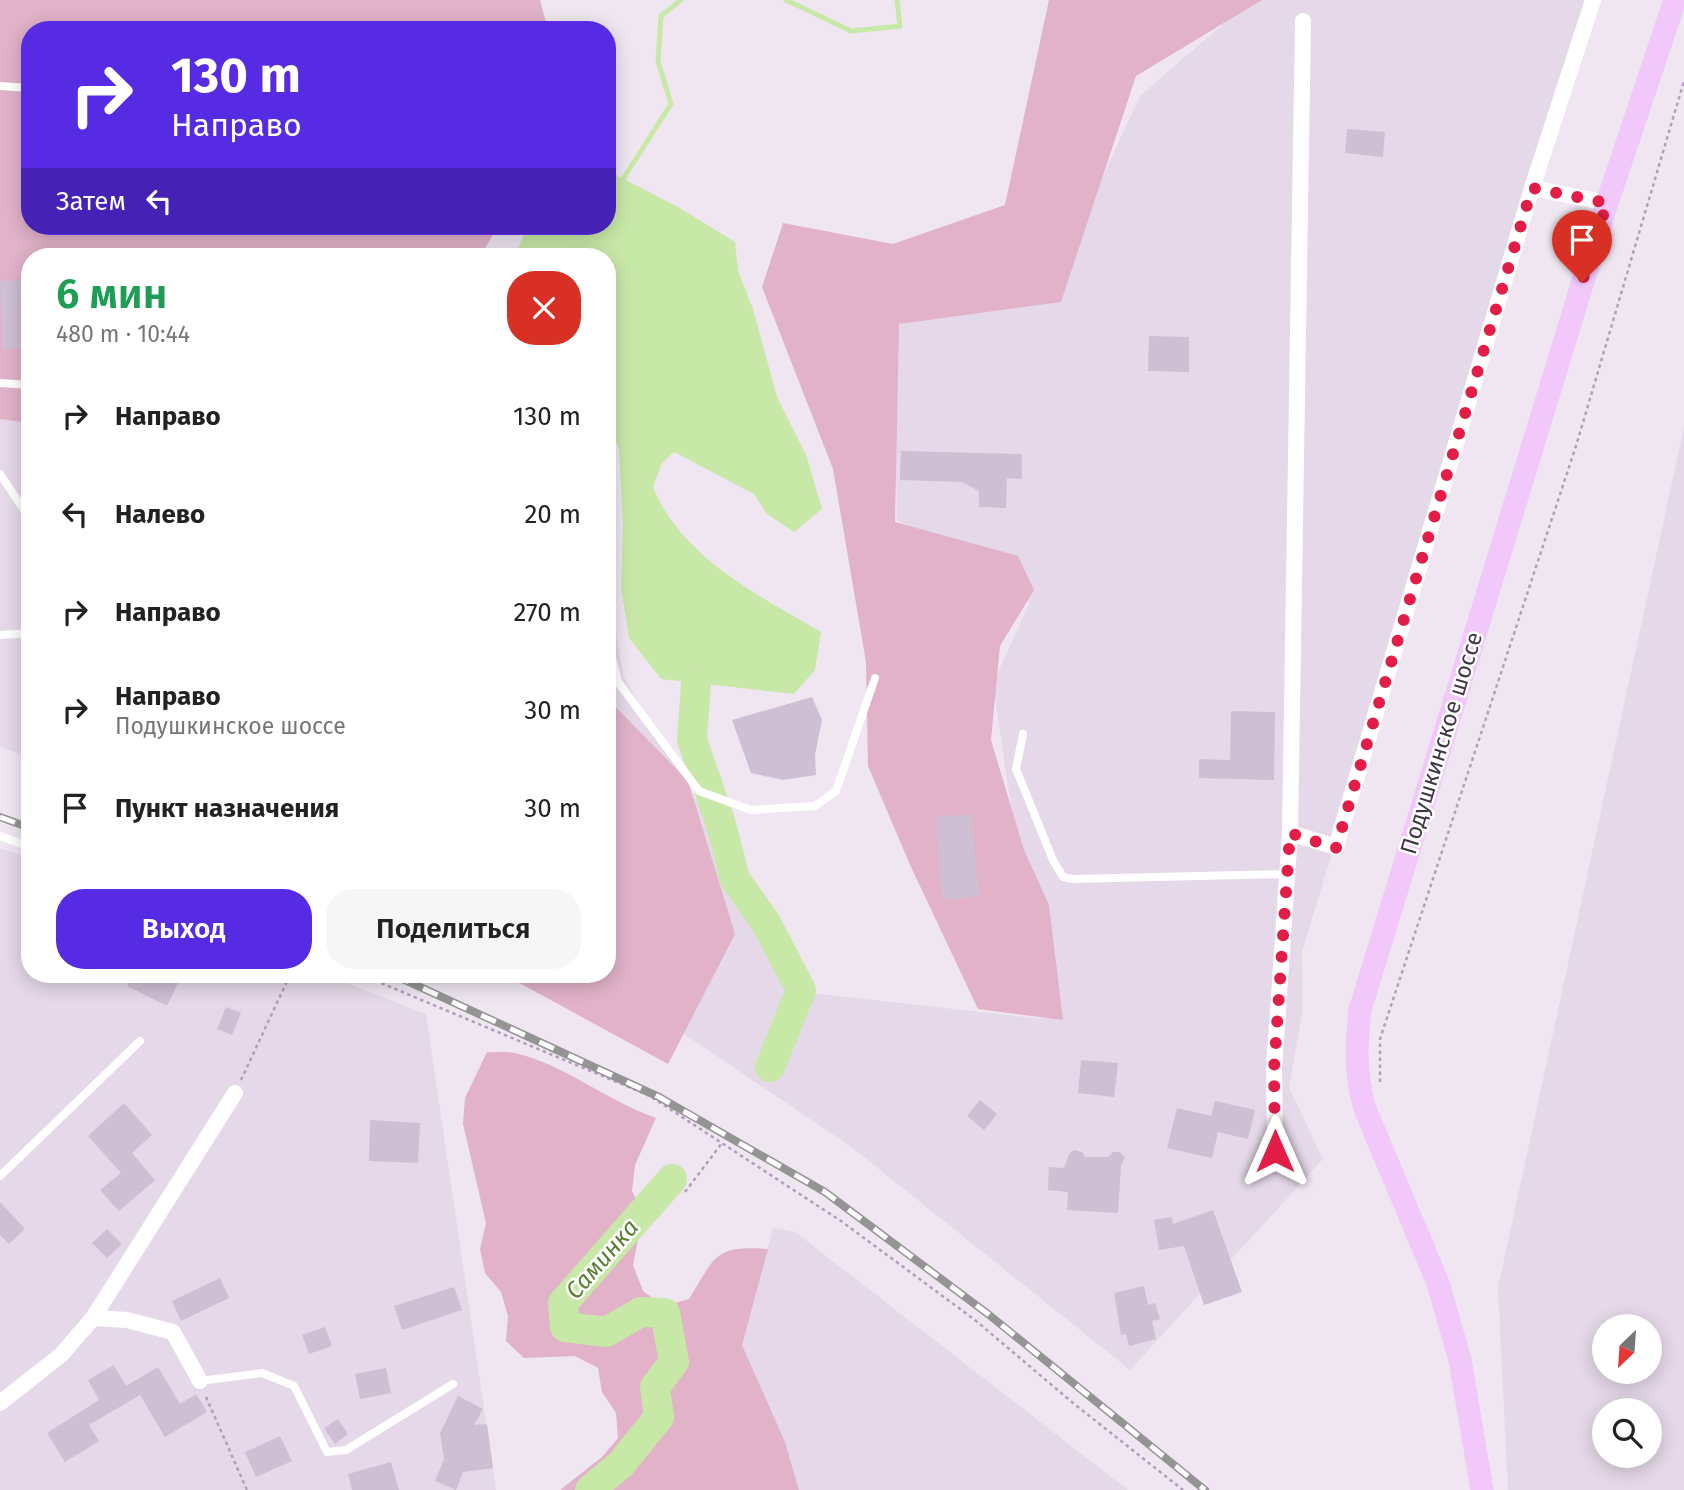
<!DOCTYPE html>
<html lang="ru">
<meta charset="utf-8">
<style>
body{margin:0;font-family:"Fira Sans",sans-serif;background:#f6f6f6;color:#222;height:100vh;display:flex;flex-direction:column;font-size:26px;white-space:nowrap}
*{box-sizing:border-box;margin:0}
p{font-size:23px;color:#767676}
.icon{flex:none;width:38px;height:38px;fill:none;stroke:currentColor;stroke-width:2;stroke-linecap:round;stroke-linejoin:round}
.map{position:relative;flex:1;overflow:hidden}
.drawer{position:absolute;left:21px;top:248px;width:595px;height:735px;display:flex;flex-direction:column;background:#fff;border-radius:28px;box-shadow:0 4px 18px #0003}
.drawer>*{flex:none}
.guide{position:absolute;left:21px;top:21px;width:595px;height:214px;border-radius:28px;box-shadow:0 4px 18px #0003;background:#572ae4;color:#fff;overflow:hidden}
.needle{width:46px;rotate:205deg}
.tools{position:absolute;left:1592px;top:1314px;display:grid;gap:14px}
.tools a{display:grid;place-items:center;width:70px;height:70px;border-radius:50%;background:#fff;box-shadow:0 4px 18px #0003;font-size:35px}
.pin{position:absolute;display:grid;place-items:center;width:60px;height:60px;color:#fff;margin:-72px -30px;border-radius:50% 50% 50% 0;rotate:-45deg;box-shadow:0 0 7px #0007}
.pin .icon{rotate:45deg}
.me{position:absolute;width:77px;margin:-38px;rotate:0deg;stroke-linejoin:round;filter:drop-shadow(0 0 5px #0008)}
.turn{display:flex;align-items:center;gap:24px;height:147px;padding:0 35px;font-size:32px}
.turn .icon{width:91px;height:91px;stroke-width:2.5}
.turn b{display:block;font-size:49px;line-height:60px}
.then{display:flex;align-items:center;height:66px;padding:0 35px;background:#0003;gap:14px;font-size:26px}
.round{display:grid;place-items:center;flex:none;width:74px;height:74px;border-radius:28px;background:#f6f6f6}
.head{display:flex;align-items:center;justify-content:space-between;height:119px;padding:0 35px}
h1{font-size:42px;font-weight:600;line-height:52px;color:#1e9e55}
.cta{display:flex;gap:14px;margin-top:auto;padding:14px 35px}
.cta a{flex:1;height:80px;border-radius:28px;background:#572ae4;color:#fff;font-size:28px;font-weight:600;line-height:80px;text-align:center}
.cta a+a{background:#f6f6f6;color:#222}
ul{padding:0;list-style:none}
li{display:flex;align-items:center;gap:21px;height:98px;padding:0 35px}
li div{flex:1}
li b{display:block;font-size:26px}
li em{font-style:normal}
.map>svg:first-child{display:block}
.residential{fill:#e5d8e8;fill-rule:evenodd}
.green{fill:#e1b2c8}
.water{fill:#c8e8a8}
.lines{fill:none;stroke-linecap:round;stroke-linejoin:round}
.stream{stroke:#c8e8a8;stroke-width:5}
.river{stroke:#c8e8a8;stroke-width:30}
.building{fill:#cebfd4}
.path{stroke:#b39cbc;stroke-width:2.5;stroke-dasharray:3.5 3.5;stroke-linecap:butt}
.lane{stroke:#fff;stroke-width:8}
.street{stroke:#fff;stroke-width:16}
.secondary{stroke:#f1c8f9;stroke-width:23}
.rail-casing{stroke:#949494;stroke-width:8}
.rail{stroke:#fff;stroke-width:5;stroke-dasharray:16;stroke-linecap:butt}
.route{stroke:#e11d48;stroke-width:12;stroke-dasharray:0 21.6}
.labels{text-anchor:middle;dominant-baseline:central;stroke-width:5;stroke-linejoin:round;paint-order:stroke}
.street-label{font-size:23px;fill:#3f3643;stroke:#fff}
.water-label{font-size:24px;font-style:italic;fill:#577e30;stroke:#fff}
</style>
<div class="map">
<svg width="1684" height="1490" viewBox="0 0 1684 1490">
<rect width="100%" height="100%" fill="#efe6f1"/>
<g class="residential">
<path d="M0,0L30,30V226H495L480,257H30V758L0,746Z"/>
<path d="M1251,0H1591L1302,952L1303,1009L1289,1088L1323,1159L1130,1370L850,1146L610,984L607,975V587L624,677L810,993L1042,1019L993,683L1030,602L897,520L894,309L1051,288L1140,96Z"/>
<path d="M1684,427V1490H1508L1498,1288ZM1605,1326H1650V1372H1605ZM1605,1410H1650V1456H1605Z"/>
<path d="M0,848L30,858V975H326L426,1014L496,1490H0Z"/>
<path d="M773,1228L795,1232L1128,1490H799L785,1442L742,1345Z"/>
</g>
<g class="green">
<path d="M0,0H540L548,30H30V226H498L480,257H30V423L0,419Z"/>
<path d="M1049,0H1262L1136,76L1061,302L899,324L895,522L1018,556L1034,590L1000,646L991,740L1024,850L1049,905L1063,1020L978,1009L911,867L868,766L866,662L833,469L762,287L783,223L893,244L1005,205Z"/>
<path d="M607,698L688,781L735,934L668,1064L505,975H607Z"/>
<path d="M487,1052C496,1053 506,1051 515,1053C566,1065 607,1101 656,1118L635,1165L632,1191L643,1214L633,1265L643,1291L664,1306L689,1299C715,1257 714,1245 768,1249L742,1345L785,1442L799,1490H560L602,1457L618,1438L616,1413L602,1392L598,1368L575,1356L524,1358L506,1341L508,1316L501,1292L485,1273L480,1249L486,1223L463,1124L465,1098Z"/>
</g>
<path class="water" d="M612,173L678,207L735,242L738,271L753,309L777,397L806,455L822,509L794,532L767,514L754,494L674,452L662,463L653,487C682,558 758,595 821,632L815,670L794,694L661,679L629,638L621,587L623,525L619,449L607,420V257H515L527,226H607V176Z"/>
<g class="lines">
<g class="stream">
<path d="M786,0L851,31L900,26L897,0"/>
<path d="M623,179L671,104L658,61L661,16L681,0"/>
</g>
<g class="river">
<path d="M696,684L692,740L720,821L735,879L766,923L801,990L770,1067"/>
<path d="M590,1490L621,1464L659,1417L655,1387L674,1362L665,1313L641,1312L606,1332L565,1327L563,1303L672,1179"/>
</g>
</g>
<g class="building">
<path d="M1347,129L1385,132L1383,157L1345,153Z"/>
<path d="M30,280V348L3,349L0,281Z"/>
<path d="M1149,336L1189,337V372L1148,371Z"/>
<path d="M901,451L1022,454V479L1007,478L1006,508L979,507V491L962,482L900,480Z"/>
<path d="M812,697L822,720L815,755L816,775L783,780L751,773L732,720Z"/>
<path d="M1231,711L1275,712L1274,780L1199,778V759L1230,760Z"/>
<path d="M971,814L979,896L943,900L935,817Z"/>
<path d="M132,975H182L167,1006L127,986Z"/>
<path d="M226,1007L241,1013L232,1035L217,1029Z"/>
<path d="M1081,1060L1118,1063L1114,1097L1078,1093Z"/>
<path d="M980,1100L997,1114L984,1130L967,1116Z"/>
<path d="M1215,1101L1255,1110L1248,1139L1218,1132L1212,1158L1167,1148L1177,1108L1211,1116Z"/>
<path d="M124,1103L152,1135L132,1153L155,1180L119,1211L100,1190L121,1173L88,1136Z"/>
<path d="M370,1120L420,1123L418,1163L369,1161Z"/>
<path d="M1074,1150L1082,1152L1085,1157H1108L1113,1152H1120L1125,1158L1121,1165L1118,1213L1067,1210L1068,1192L1048,1190L1049,1167L1064,1168L1069,1154Z"/>
<path d="M0,1202L25,1229L9,1244L0,1235Z"/>
<path d="M1213,1210L1242,1292L1204,1305L1184,1246L1159,1250L1154,1220L1172,1217L1173,1224Z"/>
<path d="M107,1229L122,1244L107,1258L92,1243Z"/>
<path d="M220,1278L229,1298L181,1321L172,1301Z"/>
<path d="M1144,1286L1148,1305L1155,1303L1160,1319L1152,1321L1156,1339L1129,1346L1126,1334L1121,1335L1114,1293Z"/>
<path d="M454,1287L462,1310L402,1330L394,1306Z"/>
<path d="M325,1327L332,1346L309,1354L302,1335Z"/>
<path d="M114,1365L126,1386L158,1367L180,1404L196,1394L207,1412L165,1437L140,1395L89,1425L99,1441L65,1462L47,1433L99,1400L88,1380Z"/>
<path d="M386,1368L391,1393L360,1399L355,1374Z"/>
<path d="M458,1396L483,1409L474,1425L487,1424L493,1468L463,1472L456,1490L435,1481L444,1459L440,1433Z"/>
<path d="M338,1419L348,1434L335,1444L324,1428Z"/>
<path d="M280,1436L292,1461L256,1477L245,1452Z"/>
<path d="M391,1462L399,1490H352L348,1474Z"/>
</g>
<g class="lines">
<g class="path">
<path d="M362,975L650,1096L841,1221L975,1320L1073,1403L1183,1490"/>
<path d="M241,1080L290,975"/>
<path d="M1380,1082V1039L1576,446L1684,81"/>
<path d="M685,1192L722,1143"/>
<path d="M206,1397L247,1490"/>
</g>
<g class="lane">
<path d="M0,86L30,88"/>
<path d="M0,383L30,385"/>
<path d="M0,474L30,519"/>
<path d="M0,635L30,633"/>
<path d="M607,638L618,682L699,791L751,810L815,806L836,791L875,678"/>
<path d="M1023,734L1016,769L1053,860L1063,877L1073,879L1287,874"/>
<path d="M0,836L30,847"/>
<path d="M0,1176L140,1041"/>
<path d="M200,1381L262,1373L294,1386L327,1452L346,1450L453,1384"/>
</g>
<g class="street">
<path d="M1303,21L1290,833L1336,847L1532,188L1607,203"/>
<path d="M1532,188L1593,0"/>
<path d="M1275,1151L1274,1069L1290,833"/>
<path d="M93,1318L235,1093"/>
<path d="M0,1403L61,1355L93,1318L127,1320L173,1332L200,1381"/>
</g>
<path class="secondary" d="M1482,1490L1460,1360L1438,1283L1365,1109C1355,1075 1356,1046 1360,1010L1607,203L1675,0"/>
<g class="rail-casing">
<g id="rail">
<path d="M0,817L30,828"/>
<path d="M394,975L659,1097L825,1192L988,1314L1205,1490"/>
</g>
</g>
<use href="#rail" class="rail"/>
</g>
<g class="lines">
<path class="route" d="M1275,1151L1274,1069L1290,833L1336,848L1532,188L1607,203L1582,282"/>
</g>
<g class="labels">
<g class="street-label">
<text transform="translate(1441 743) rotate(-73)">Подушкинское шоссе</text>
</g>
<g class="water-label">
<text transform="translate(602 1259) rotate(-49)">Саминка</text>
</g>
</g>
</svg>
<div class="tools">
<a><svg class="needle" viewBox="-14 -14 28 28"><path d="M0-13l5 13h-10z" fill="#e53935"/><path d="M0 13l5-13h-10z" fill="#767676"/></svg></a>
<a><svg class="icon" aria-label="search" viewBox="0 0 24 24"><circle cx="10" cy="10" r="6"/><path d="M15 15l6 6"/></svg></a>
</div>
<div class="pin" style="left:1582px;top:282px;background:#d93025"><svg class="icon" aria-label="arrive" viewBox="0 0 24 24"><path d="M6 21V4h12l-3 4 3 4H6"/></svg></div>
<svg class="me" style="left:1275px;top:1151px" viewBox="-20 -20 40 40"><path d="M0-17L14 15 0 8-14 15z" fill="#e11d48" stroke="#fff" stroke-width="4"/></svg>
<div class="guide">
<div class="turn"><svg class="icon" aria-label="right" viewBox="0 0 24 24"><path d="M7 20v-9h11M14 6l5 5-5 5"/></svg><div><b>130 m</b>Направо</div></div>
<div class="then">Затем<svg class="icon" aria-label="left" viewBox="0 0 24 24"><path d="M17 20v-9H6M10 6l-5 5 5 5"/></svg></div>
</div>
<section class="drawer">
<div class="head"><div><h1>6 мин</h1><p>480 m · 10:44</p></div><a class="round" style="background:#d93025;color:#fff"><svg class="icon" aria-label="close" viewBox="0 0 24 24"><path d="M6 6l12 12M18 6L6 18"/></svg></a></div>
<ul>
<li><svg class="icon" aria-label="right" viewBox="0 0 24 24"><path d="M7 20v-9h11M14 6l5 5-5 5"/></svg><div><b>Направо</b></div><em>130 m</em></li>
<li><svg class="icon" aria-label="left" viewBox="0 0 24 24"><path d="M17 20v-9H6M10 6l-5 5 5 5"/></svg><div><b>Налево</b></div><em>20 m</em></li>
<li><svg class="icon" aria-label="right" viewBox="0 0 24 24"><path d="M7 20v-9h11M14 6l5 5-5 5"/></svg><div><b>Направо</b></div><em>270 m</em></li>
<li><svg class="icon" aria-label="right" viewBox="0 0 24 24"><path d="M7 20v-9h11M14 6l5 5-5 5"/></svg><div><b>Направо</b><p>Подушкинское шоссе</p></div><em>30 m</em></li>
<li><svg class="icon" aria-label="arrive" viewBox="0 0 24 24"><path d="M6 21V4h12l-3 4 3 4H6"/></svg><div><b>Пункт назначения</b></div><em>30 m</em></li>
</ul>
<div class="cta"><a>Выход</a><a>Поделиться</a></div>
</section>
</div>
